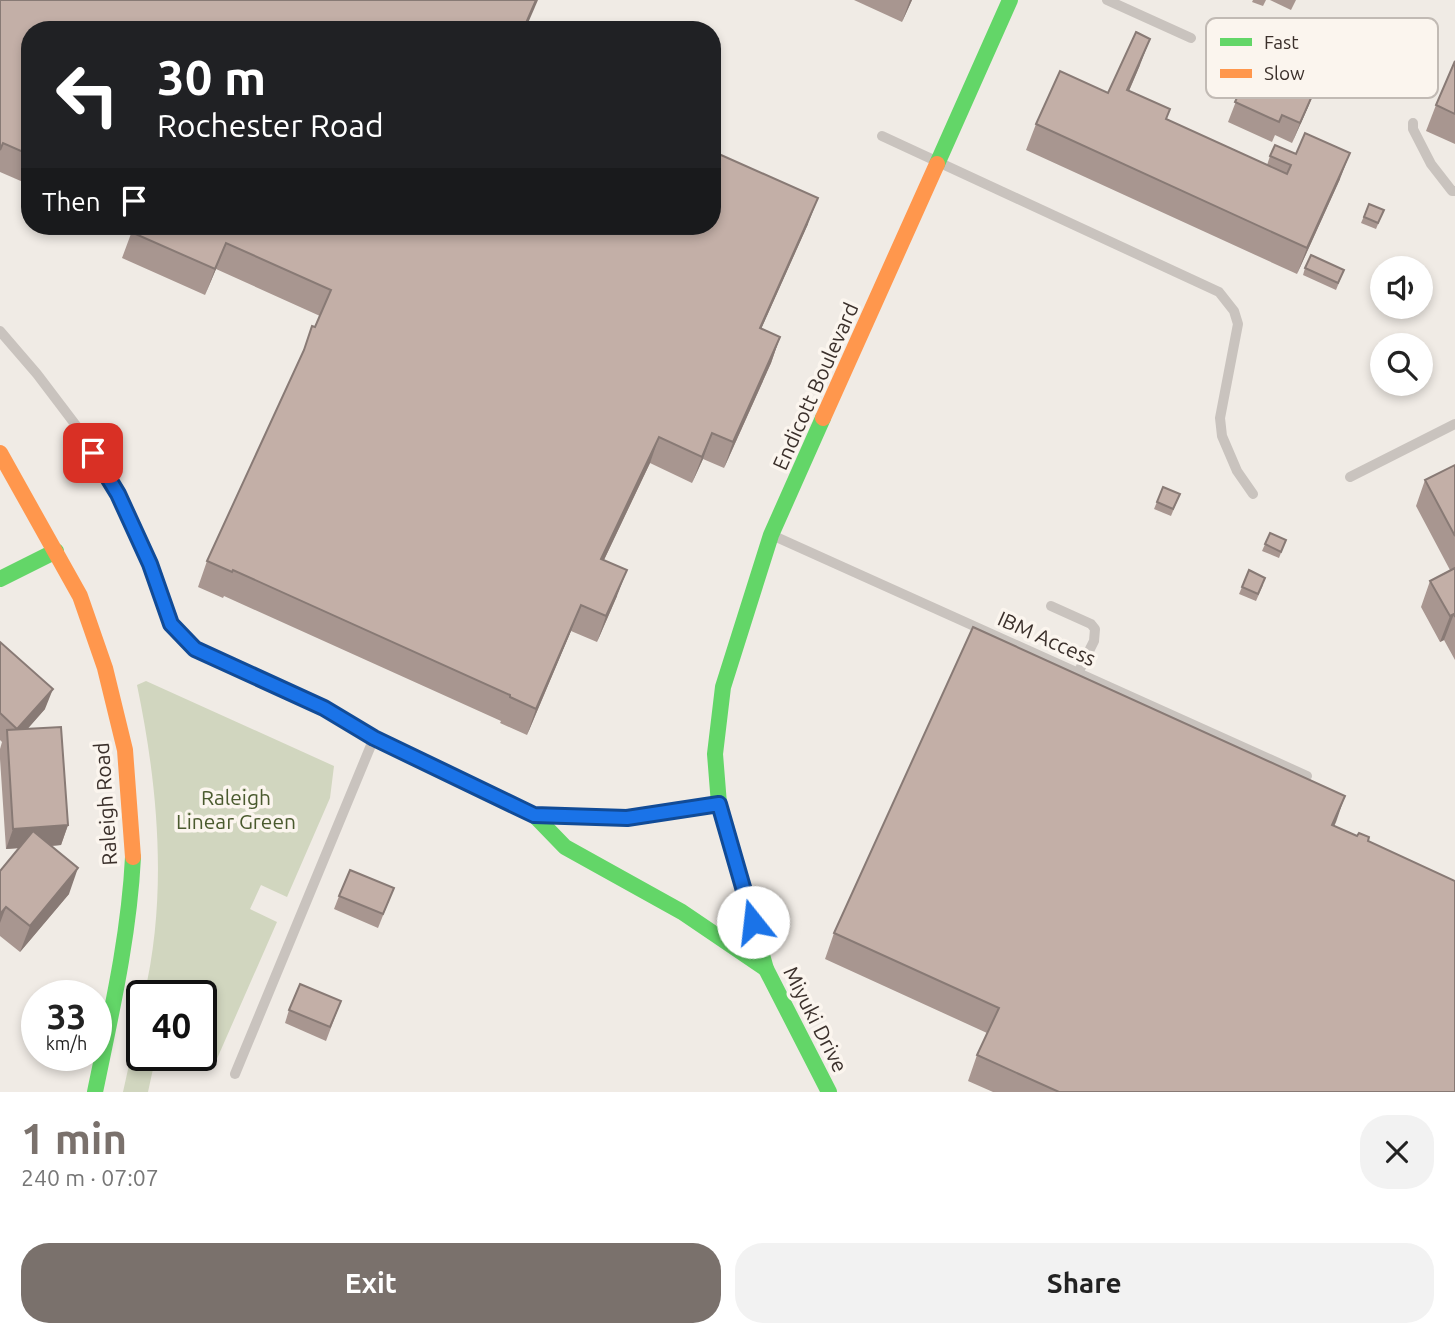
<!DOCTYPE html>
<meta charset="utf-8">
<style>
body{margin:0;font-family:Ubuntu,sans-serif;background:#f2f2f2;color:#222;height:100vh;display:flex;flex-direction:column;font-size:26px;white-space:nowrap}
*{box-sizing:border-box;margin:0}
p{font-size:23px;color:#767676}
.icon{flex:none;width:38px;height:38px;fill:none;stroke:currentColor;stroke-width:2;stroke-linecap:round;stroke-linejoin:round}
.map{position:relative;height:1092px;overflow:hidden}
.panel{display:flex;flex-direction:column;background:#fff;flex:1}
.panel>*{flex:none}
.top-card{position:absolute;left:21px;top:21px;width:700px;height:214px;border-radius:28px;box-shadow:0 4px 10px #0003;background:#202124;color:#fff;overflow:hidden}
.controls{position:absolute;left:1370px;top:256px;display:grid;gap:14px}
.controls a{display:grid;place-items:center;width:63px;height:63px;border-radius:50%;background:#fff;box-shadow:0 4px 10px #0003;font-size:35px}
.speed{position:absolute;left:21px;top:980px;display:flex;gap:14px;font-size:35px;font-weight:700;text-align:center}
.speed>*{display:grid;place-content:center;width:91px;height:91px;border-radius:50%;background:#fff;box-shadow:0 4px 10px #0003;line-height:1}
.speed small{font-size:18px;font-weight:400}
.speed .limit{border:4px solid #111;border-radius:10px;background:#fff;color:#111}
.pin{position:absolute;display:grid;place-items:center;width:60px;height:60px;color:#fff;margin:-30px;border-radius:14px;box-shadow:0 4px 10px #0006}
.me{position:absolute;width:77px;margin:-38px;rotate:344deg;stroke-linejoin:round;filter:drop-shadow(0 0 5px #0008)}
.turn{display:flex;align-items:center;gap:24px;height:147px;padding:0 21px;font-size:32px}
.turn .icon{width:91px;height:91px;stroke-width:2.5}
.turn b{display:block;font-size:49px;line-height:60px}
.then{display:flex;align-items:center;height:66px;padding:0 21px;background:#0003;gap:14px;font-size:26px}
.round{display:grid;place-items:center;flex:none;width:74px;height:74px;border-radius:28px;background:#f2f2f2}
.headline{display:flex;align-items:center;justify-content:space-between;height:119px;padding:0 21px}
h1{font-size:42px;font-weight:700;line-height:52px;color:#7a716c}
.primary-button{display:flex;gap:14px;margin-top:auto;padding:14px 21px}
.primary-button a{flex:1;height:80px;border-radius:28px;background:#7a716c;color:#fff;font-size:28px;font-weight:700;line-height:80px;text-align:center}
.primary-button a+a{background:#f2f2f2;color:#222}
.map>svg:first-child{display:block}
.green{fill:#d1d6bf}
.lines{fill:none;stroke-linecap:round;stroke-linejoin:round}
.lane{stroke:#c9c3be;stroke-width:10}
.fast{stroke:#63d668;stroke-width:16}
.slow{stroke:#ff974d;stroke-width:16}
.wall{fill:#a89690}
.shaded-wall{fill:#887a75}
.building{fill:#c3afa7;stroke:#887a75;stroke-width:2}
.route-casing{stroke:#114b97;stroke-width:18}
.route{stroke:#1a73e8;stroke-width:12}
.labels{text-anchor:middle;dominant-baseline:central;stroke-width:7;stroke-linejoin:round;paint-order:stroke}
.street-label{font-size:21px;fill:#3b302b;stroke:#fbf5ee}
.park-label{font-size:21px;fill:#4a5a2e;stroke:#fbf5ee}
.key{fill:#fbf5ee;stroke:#c1bab4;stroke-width:2}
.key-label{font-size:19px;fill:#3b302b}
</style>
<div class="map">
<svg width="1455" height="1092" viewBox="0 0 1455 1092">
<rect width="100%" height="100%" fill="#f0ebe5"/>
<g class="green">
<path d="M146,681L334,766L330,798L287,897L261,885L250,909L277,922L216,1061L201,1054V996H144C168,894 158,786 137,685Z"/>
<path d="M142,1006V1055H156L148,1092H123Z"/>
</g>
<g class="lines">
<g class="lane">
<path d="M1107,0L1191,38"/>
<path d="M1413,123V129L1431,164L1452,191H1455"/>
<path d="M882,136L1219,292L1234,311L1238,324L1220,418L1222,436L1237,471L1253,494"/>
<path d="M0,331L37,374L81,432L118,494L150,564L171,624L195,649L324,708L374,738L534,815L627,818L716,805"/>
<path d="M1350,477L1455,424"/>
<path d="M774,536L1307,776"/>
<path d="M1051,606L1091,624L1095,629L1094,641L1078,673"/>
<path d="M235,1074L374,738"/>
</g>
<g class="fast">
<path d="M937,164L1010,0"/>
<path d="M823,418L771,535L723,687L715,754L719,804L766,969L829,1092"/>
<path d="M0,579L56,551"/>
<path d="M534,815L565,847L682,912L766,969"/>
<path d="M95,1092C111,1014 129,937 133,857"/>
</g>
<g class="slow">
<path d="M823,418L937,164"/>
<path d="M0,453L80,596L105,668L125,750L133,857"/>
</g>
</g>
<g class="wall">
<path d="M0,0L30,30V185L0,172Z"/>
<path d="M854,0H912L902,22Z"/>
<path d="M1253,0H1266L1263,6L1252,2Z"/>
<path d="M1270,0H1296L1291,10Z"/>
<path d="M1455,61V144L1426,131L1436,105Z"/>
<path d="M1140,65L1129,91L1170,109L1166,119L1267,165L1270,156L1340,179L1297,274L1026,150L1036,124L1108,93Z"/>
<path d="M1236,66L1316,87L1308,107L1292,143L1275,135L1272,142L1228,122L1240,91L1229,86Z"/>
<path d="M1369,204L1384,210L1376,229L1361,223Z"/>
<path d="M808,224L761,329L780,337L771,363L724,468L703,459L692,483L650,463L604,560L617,596L597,642L571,631L527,735L500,723L501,721L224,596L223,598L198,587L207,561L320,316L216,269L205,295L122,258L132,231L120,226H712Z"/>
<path d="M1305,268L1344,270L1336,290L1303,275Z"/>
<path d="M1455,465V660L1444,640L1440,642L1421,607L1430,581L1450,570L1416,506L1425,480Z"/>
<path d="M1163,487L1180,494L1171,516L1154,509Z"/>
<path d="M1270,533L1286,540L1279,558L1262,551Z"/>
<path d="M1263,585L1256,601L1239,594L1242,587Z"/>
<path d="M0,642L45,709L27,729L68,825L61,845L52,846L69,894L20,952L0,936V871L19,848L6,849L0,759V749L2,742L0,740Z"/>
<path d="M1334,826L1368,841L1455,1092H993L968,1081L977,1055L987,1033L825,959L834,933Z"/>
<path d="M394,888L378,928L334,909L339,896Z"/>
<path d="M341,1001L326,1041L285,1023L289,1010Z"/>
</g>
<g class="shaded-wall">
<path d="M536,0H538L525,30H523Z"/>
<path d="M910,0H912L902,22Z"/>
<path d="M1150,39L1140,65L1118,116L1127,90Z"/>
<path d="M1316,87L1308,107L1292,143L1300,123Z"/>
<path d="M1350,153L1340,179L1297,274L1307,248Z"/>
<path d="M818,198L808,224L750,354L760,328Z"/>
<path d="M226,243L216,269L205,295L215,269Z"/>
<path d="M780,337L771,363L724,468L733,442Z"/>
<path d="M712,433L703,459L692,483L702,457Z"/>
<path d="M659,437L650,463L592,585L601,559Z"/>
<path d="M627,570L617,596L597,642L606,616Z"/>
<path d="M581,605L571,631L527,735L536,709Z"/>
<path d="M1454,614L1444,640L1440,642L1450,616Z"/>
<path d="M53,689L45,709L10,749L17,729Z"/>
<path d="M1345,796L1336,822L1323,851L1332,825Z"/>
<path d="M68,825L61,845L6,849L13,829Z"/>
<path d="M78,868L69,894L20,952L30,926Z"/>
<path d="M6,907L0,923V914Z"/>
</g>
<g class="building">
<path d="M0,0H536L523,30H30V155L3,143L0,150Z"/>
<path d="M1136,32L1150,39L1127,90L1170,109L1166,119L1287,174L1291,165L1270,156L1275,145L1296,154L1305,133L1350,153L1307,248L1036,124L1060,71L1108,93Z"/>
<path d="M1242,53L1316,87L1300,123L1282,115L1279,122L1235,102L1249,71L1236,66Z"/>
<path d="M1455,61V114L1436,105Z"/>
<path d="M712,151L818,198L760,328L780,337L733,442L712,433L702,457L659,437L601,559L627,570L606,616L581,605L536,709L510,697V695L233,570L232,572L207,561L304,350L312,326L315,327L331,290L226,243L215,269L131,232L134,226H712Z"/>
<path d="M1369,204L1384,210L1378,223L1364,217Z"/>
<path d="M1311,255L1344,270L1338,283L1305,268Z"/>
<path d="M1455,465V536L1425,480Z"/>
<path d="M1163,487L1180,494L1173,509L1157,502Z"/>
<path d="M1270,533L1286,540L1281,552L1265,544Z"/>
<path d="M1455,568V617L1454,614L1450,616L1430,581Z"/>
<path d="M1249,570L1265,578L1258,594L1242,587Z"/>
<path d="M973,627L1345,796L1332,825L1357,836L1359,833L1369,837L1368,841L1455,881V1092H1059L977,1055L999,1008L834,933Z"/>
<path d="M0,642L53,689L17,729L0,713Z"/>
<path d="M61,727L68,825L13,829L7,730Z"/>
<path d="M33,831L78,868L30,926L6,907L0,914V871Z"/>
<path d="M350,870L394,888L383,914L339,896Z"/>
<path d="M300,984L341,1001L330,1027L289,1010Z"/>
</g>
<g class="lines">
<g class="route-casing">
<path id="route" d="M93,453L118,494L150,564L171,624L195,649L324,708L374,738L534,815L627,818L719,804L753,922"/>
</g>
<use href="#route" class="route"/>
</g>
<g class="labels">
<g class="street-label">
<text transform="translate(815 386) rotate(-66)">Endicott Boulevard</text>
<text transform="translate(1047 638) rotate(24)">IBM Access</text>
<text transform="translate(105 804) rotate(-94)">Raleigh Road</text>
<text transform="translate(816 1019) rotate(63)">Miyuki Drive</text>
</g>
<g class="park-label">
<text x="236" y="797">Raleigh<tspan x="236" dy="24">Linear Green</tspan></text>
</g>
</g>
<rect x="1206" y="18" width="232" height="80" rx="10" class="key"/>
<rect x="1220" y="38" width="32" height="8" fill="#63d668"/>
<rect x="1220" y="69" width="32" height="9" fill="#ff974d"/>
<g class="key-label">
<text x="1264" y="49">Fast</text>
<text x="1264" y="80">Slow</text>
</g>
</svg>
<div class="controls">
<a><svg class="icon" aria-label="sound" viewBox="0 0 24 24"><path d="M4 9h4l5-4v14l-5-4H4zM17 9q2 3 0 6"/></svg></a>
<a><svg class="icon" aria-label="search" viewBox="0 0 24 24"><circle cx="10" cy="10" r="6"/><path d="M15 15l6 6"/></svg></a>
</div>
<div class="speed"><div>33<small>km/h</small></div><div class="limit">40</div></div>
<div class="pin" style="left:93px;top:453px;background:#d93025"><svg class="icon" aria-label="arrive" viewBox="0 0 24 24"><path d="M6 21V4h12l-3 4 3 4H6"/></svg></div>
<svg class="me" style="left:753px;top:922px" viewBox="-20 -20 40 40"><circle r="19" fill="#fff"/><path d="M0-13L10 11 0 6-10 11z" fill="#1a73e8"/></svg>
<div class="top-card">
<div class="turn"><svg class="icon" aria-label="left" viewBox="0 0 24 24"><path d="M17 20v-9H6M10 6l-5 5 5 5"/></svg><div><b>30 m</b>Rochester Road</div></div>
<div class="then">Then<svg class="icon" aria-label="arrive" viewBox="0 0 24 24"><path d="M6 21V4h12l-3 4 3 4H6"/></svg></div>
</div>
</div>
<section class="panel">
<div class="headline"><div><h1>1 min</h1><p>240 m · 07:07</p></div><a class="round"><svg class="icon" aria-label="close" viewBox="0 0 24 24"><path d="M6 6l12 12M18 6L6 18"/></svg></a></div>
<div class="primary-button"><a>Exit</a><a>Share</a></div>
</section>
